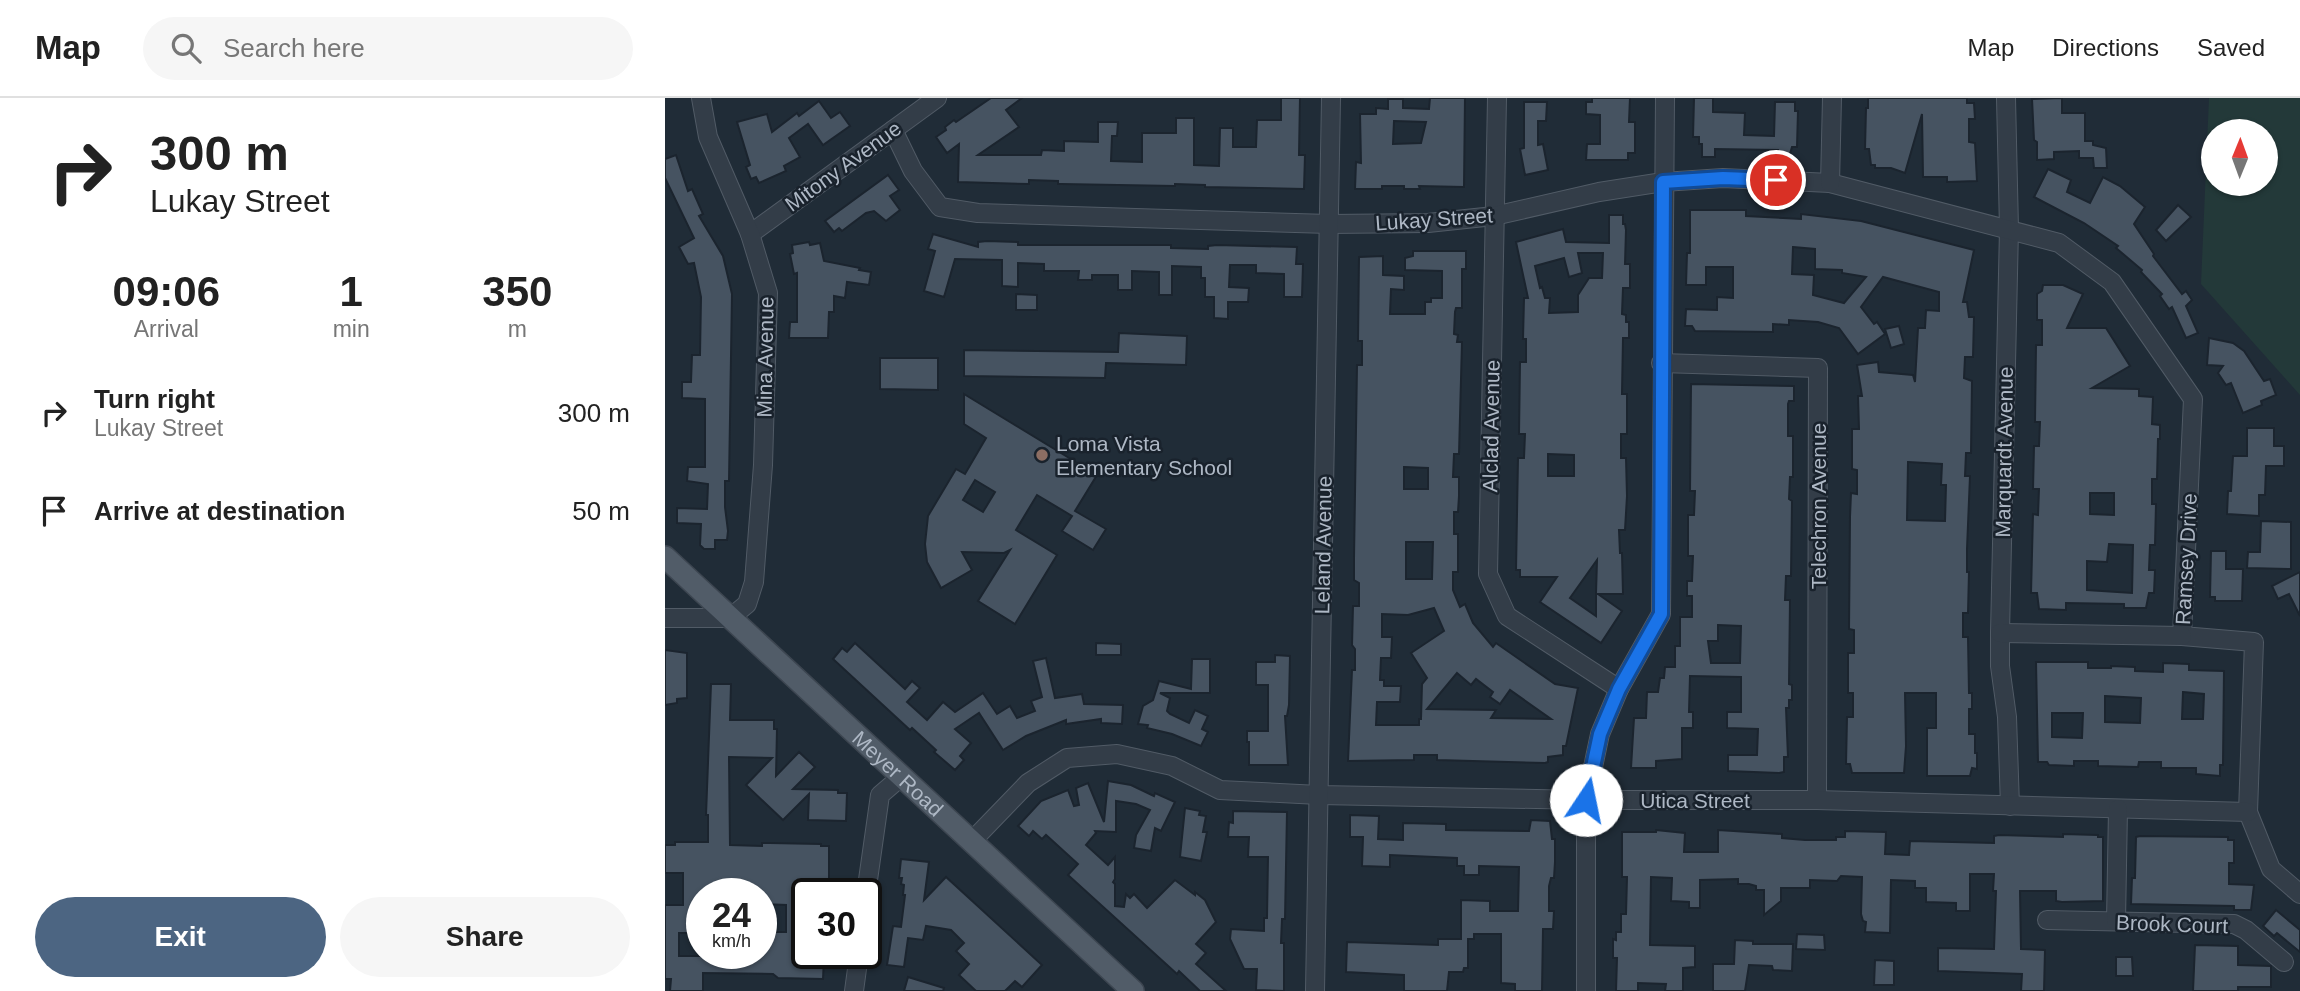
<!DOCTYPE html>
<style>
body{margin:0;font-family:Arial,sans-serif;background:#f6f6f6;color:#222;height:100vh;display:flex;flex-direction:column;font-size:26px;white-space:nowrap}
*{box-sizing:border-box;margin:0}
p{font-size:23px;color:#767676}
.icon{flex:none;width:38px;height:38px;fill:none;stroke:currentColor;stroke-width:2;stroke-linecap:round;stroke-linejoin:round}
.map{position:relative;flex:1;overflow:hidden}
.sheet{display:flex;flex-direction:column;background:#fff;width:665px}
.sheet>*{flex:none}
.banner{background:#fff;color:#222;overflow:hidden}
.needle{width:46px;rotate:1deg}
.tools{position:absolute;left:1536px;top:21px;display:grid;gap:14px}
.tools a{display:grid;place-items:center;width:77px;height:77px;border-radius:50%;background:#fff;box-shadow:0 2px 5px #0004;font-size:35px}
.speed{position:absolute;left:21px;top:780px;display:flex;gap:14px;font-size:35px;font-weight:700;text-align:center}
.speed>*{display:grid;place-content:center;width:91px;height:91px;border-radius:50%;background:#fff;box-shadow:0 2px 5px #0004;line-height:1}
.speed small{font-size:18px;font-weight:400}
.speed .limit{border:4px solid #111;border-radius:10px;background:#fff;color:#111}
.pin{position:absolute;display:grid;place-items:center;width:60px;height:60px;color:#fff;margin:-30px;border:4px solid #fff;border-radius:50%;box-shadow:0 2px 7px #0007}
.me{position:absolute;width:77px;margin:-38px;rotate:11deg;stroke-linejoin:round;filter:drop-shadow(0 0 5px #0008)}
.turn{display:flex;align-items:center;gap:24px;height:147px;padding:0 35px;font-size:32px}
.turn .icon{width:91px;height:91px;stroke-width:2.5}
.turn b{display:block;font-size:49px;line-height:60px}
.eta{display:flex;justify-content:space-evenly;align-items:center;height:119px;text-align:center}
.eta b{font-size:42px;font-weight:800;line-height:49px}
.action{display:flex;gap:14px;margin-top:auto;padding:14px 35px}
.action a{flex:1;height:80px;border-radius:42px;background:#4c6582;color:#fff;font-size:28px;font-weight:800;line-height:80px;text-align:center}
.action a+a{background:#f6f6f6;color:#222}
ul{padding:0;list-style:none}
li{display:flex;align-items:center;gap:21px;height:98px;padding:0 35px}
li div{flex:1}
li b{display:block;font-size:26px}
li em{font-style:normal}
header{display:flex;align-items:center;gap:42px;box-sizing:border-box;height:98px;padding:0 35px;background:#fff;border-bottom:2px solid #e0e0e0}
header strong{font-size:33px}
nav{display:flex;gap:38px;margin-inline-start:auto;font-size:24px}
.search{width:490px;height:63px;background:#f6f6f6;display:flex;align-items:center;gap:18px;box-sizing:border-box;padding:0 24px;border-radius:38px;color:#767676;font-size:26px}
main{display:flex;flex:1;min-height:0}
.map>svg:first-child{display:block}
.green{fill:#233939;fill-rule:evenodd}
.building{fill:#465361;stroke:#1b242e;stroke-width:2;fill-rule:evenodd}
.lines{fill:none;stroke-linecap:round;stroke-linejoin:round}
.minor-casing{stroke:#515b66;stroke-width:20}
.major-casing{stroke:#3d4651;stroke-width:24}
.minor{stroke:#333d48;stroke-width:18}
.major{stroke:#515c68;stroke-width:21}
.route-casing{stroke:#114b97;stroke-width:18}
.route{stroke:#1a73e8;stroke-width:12}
.education-dot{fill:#8d6e63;stroke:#19222c;stroke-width:2.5}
.labels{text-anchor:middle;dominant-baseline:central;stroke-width:5;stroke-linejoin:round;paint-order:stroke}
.street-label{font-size:21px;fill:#aeb8c5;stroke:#19222c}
.poi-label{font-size:21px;fill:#aeb8c5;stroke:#19222c;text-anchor:start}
</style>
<header>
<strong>Map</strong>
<div class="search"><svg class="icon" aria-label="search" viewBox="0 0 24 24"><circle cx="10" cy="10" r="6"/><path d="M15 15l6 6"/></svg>Search here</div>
<nav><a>Map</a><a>Directions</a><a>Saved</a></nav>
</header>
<main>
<section class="sheet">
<div class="banner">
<div class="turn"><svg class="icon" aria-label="right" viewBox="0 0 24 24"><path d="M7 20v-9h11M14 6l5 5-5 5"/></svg><div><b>300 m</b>Lukay Street</div></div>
</div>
<div class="eta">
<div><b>09:06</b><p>Arrival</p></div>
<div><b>1</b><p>min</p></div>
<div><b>350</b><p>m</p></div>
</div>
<ul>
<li><svg class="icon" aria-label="right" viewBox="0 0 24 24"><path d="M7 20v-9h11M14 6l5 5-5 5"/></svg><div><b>Turn right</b><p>Lukay Street</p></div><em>300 m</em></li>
<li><svg class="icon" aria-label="arrive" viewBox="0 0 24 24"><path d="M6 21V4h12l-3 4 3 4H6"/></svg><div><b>Arrive at destination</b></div><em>50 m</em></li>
</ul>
<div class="action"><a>Exit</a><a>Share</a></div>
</section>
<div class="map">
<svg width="1635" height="893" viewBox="0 0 1635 893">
<rect width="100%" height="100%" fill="#202c37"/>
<path class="green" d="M1544,0H1635V297L1536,186ZM1549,33H1601V86H1549Z"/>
<g class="building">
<path d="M326,0H357L341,12L354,29L313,57H376L377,52L399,53V43L433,44V24H453L452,38H447L446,63L477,64V35H511V20H529V67L554,68L555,30H568V49H591L592,22H616V0H635L634,57H640L639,91L540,89V87L510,86V88L396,86H393V83L364,82V86L293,84L294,46L282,55L271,39L281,32L280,29L289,22L291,24Z"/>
<path d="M765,0H800L799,89L754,88L755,91H739V88H717V91H690L691,64L696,65L695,16H711V10L723,11V1H738V10L764,11ZM729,23L761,24L756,45L728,46Z"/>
<path d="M927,0H965L964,24H970V55H963V62H921L922,46H935V17L921,16V4H927Z"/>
<path d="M1029,0H1048V14L1080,15L1079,37L1109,38L1110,4H1130V13H1133L1132,49H1127L1125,56H1113V52L1050,51V59H1037V46H1034V39H1028Z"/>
<path d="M1203,0H1302V5H1309L1310,21H1304V44L1310,45L1312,83L1282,84V79H1258L1257,16L1240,75L1226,70H1210V67H1206L1204,51H1200L1201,10H1203Z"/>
<path d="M1397,0V15H1420V43H1428V47L1441,50L1442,70H1429L1428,60H1414V53L1389,54V61L1372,62V44L1369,42L1367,1Z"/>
<path d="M154,3L166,20L175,14L185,28L158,47L143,26L124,40L135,59L119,68L121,73L94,85L91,79L86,81L81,69L85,67L72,24L102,16L107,34L132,15L134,18Z"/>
<path d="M859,4H882L881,23H873V47L878,46L883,72L860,77L855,51L859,50Z"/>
<path d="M11,57L23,93L27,91L38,116L34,118L58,158L67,196L64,383H60V409L63,433L62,442H50V451H39L35,447L36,426L12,425V410L42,411L43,386L22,383L23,369H40V301L17,300V284H26L27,257H35L36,199L29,165L23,166L14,149L29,140L0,80V61Z"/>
<path d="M1383,71L1406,82L1402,94L1425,105L1438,79L1455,88L1480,109L1469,126L1489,156L1488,158L1517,196L1521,193L1527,202L1521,208L1533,235L1521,240L1507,209L1504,211L1495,198L1497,196L1476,174L1477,172L1451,150L1453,148L1419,125L1369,99Z"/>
<path d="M223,77L234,92L225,98L235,112L221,123L209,113L201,115L177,133L174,130L169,134L160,123Z"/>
<path d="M1513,107L1526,119L1501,143L1491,132Z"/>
<path d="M1025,112H1081V118L1136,121V116L1196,123L1309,152L1298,204H1302L1304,219H1309L1308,259H1300L1299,280L1307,283L1306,355H1301L1300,378H1305L1302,451V474H1304L1303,515H1298V539H1303L1304,595H1307V611H1304V636H1310V655H1312V671L1307,670L1305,678H1262V630H1271V595H1240L1241,648L1239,675H1187L1185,666H1181L1182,619H1188V595H1183V555H1189V532L1184,531L1185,419L1186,395L1192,396V372L1187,371V331H1194L1193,298H1197L1192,267L1213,264L1214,274L1248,277L1250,284L1253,230H1260L1261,212L1274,213V194L1218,179L1196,209L1209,226L1212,224L1220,236L1193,256L1174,230L1153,224L1124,222V227L1108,226V234L1030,233L1027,228H1020L1021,211L1052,212V199L1068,200V169H1041V187H1021L1022,155H1025ZM1128,149L1150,151V171L1177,172V175L1201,179L1179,205L1148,197L1149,177L1127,176ZM1243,364L1277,366L1276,387H1281L1280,423L1242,422Z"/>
<path d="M944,117H958V126H960L961,132L960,166H965V190H958L957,216L961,217V224H964V240H958L957,296H962V336H956V360H961L962,398L960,432H954L955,455H957L958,496H933L957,513L936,545L875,504L892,479H855V472H851L853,360H859L860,336H854L855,264H861V241H858L859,200H863L851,144L898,131L901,144L944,145ZM913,155H938L937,180H924L913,197V214L884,215L885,200H880L877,189L875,190L870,168L899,160L904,179L917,175ZM883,356L909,357V378H883ZM932,462L931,495V518L905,500Z"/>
<path d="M268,136L313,149V144L322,143L353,144V147H506V150L543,151V148L552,147L632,149L631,166H638L637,199H619V176L591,175V167H565L564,189L584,190L583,204H563V221L549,220V199H540V180H536V169L507,168V197H494V174L467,173V192H453V177H427V182H413L414,173H379V166L353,165V189L337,188V162L290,161L279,199L259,193L270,153L263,151Z"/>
<path d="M144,144L145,147L155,145L159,163L195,170L194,172L206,174L204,187L182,184L180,200L169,198V214H164L163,240H124L125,224H132V175L129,176L125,156L128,155L127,147Z"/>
<path d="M748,153H801V171H797V210H791L790,214L789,236L793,237L792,244H797L794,356H789L788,379H794V398L793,414H789V436H793V474H788V492L795,509L800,506L808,525L828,549L831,545L890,586L913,590L901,648H898V657L883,659V664L880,665L772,662V657H749V662L683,663L687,572H690V551L687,547L688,508H694V485L689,482V460L692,267H697V243H693L694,159L718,158V177L739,178V192L726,191L725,216H760V204H766V200H777V173L740,172V160L748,158ZM739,369L763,370V391H739ZM741,444H768L767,481H741ZM769,510L779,533L746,555L762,580L757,586L756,621H754V627H711L712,604H735L736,588H719V582H715L716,560H726L727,539H717V516L743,517ZM792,575L806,587L811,581L828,594L825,599L835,606L845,592L886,621L826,620L831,612L762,611Z"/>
<path d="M1378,187H1398L1418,196L1402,230H1441L1465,268L1427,290L1474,291V298L1488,299L1487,326L1495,327V341H1493L1492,381H1487V406H1491L1490,447H1485L1484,472H1490L1489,495H1484L1481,510H1459V506L1401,505V512L1374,511L1372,495H1366L1368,416L1373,417L1374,391H1368L1369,348H1374L1375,324H1370L1371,247H1377V222H1372V196L1377,193ZM1425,395H1449V417L1425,416ZM1444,446L1468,447L1467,495L1422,492V463L1442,464Z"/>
<path d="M351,196L372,197V212H351Z"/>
<path d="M1234,228L1239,246L1226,250L1220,231Z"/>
<path d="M454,235L522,238L521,267L441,265L440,280L299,278V252L453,254Z"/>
<path d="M1544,240L1568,245L1579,253L1599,283L1605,281L1611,297L1596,303L1597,307L1578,315L1566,285L1561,287L1553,275L1558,268L1542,267Z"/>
<path d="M215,260H273V292L215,291Z"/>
<path d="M1026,286L1129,288V303H1124L1123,306V338H1128V379H1125L1124,401L1127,403L1126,478H1121L1120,502H1125L1124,586L1127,587V602H1124V610H1121L1123,659H1119V674L1114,675L1063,673V657H1092L1093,631L1062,630V614H1076V579L1025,578L1024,614H1028V630H1017V661L991,663V670H966L969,620H981L982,594H993L995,580H999L1000,569H1010V548H1015V519H1027V498H1022V483H1027L1028,458H1023V417H1029L1030,393H1025ZM1053,527L1076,528L1075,565H1046L1043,543H1053Z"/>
<path d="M299,296L432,377L410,413L441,431L428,452L397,433L407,418L372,397L351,432L392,457L350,526L313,503L345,452L339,455L297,454L307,472L276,490L262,464L260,446L263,418L291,371L300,376L321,340L299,326ZM310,382L330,394L318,414L298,402Z"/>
<path d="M1582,330H1609V348H1619V368H1601L1600,397H1594V418L1562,416L1563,393H1566L1568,358H1582Z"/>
<path d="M1596,423L1626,424V471L1582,470L1583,454H1595Z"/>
<path d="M1546,453H1561V471H1578L1577,503H1550V499H1545Z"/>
<path d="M1635,474V518L1624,496L1613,501L1607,488Z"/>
<path d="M190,545L240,591L247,583L255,590L242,604L262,622L278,604L290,614L318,595L332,616L345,608L352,620L370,613L366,603L377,599L368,563L381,560L390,600L417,596L419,606L458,607L457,626L436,625V621L401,626V622L361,638L338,652L314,615L290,631L306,645L295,658L299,662L290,672L269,654L271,652L247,630L245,632L168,561L177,550L182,554Z"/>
<path d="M431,545L456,546V557H431Z"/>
<path d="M0,552L22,555V600L12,601V605L0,607Z"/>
<path d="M610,557L625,558L624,607L622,618H620L623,667H584V644H582V633H603V587H591V564H610Z"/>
<path d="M527,561H545V595H495L505,600L502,613L505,616L524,625L530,612L543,618L537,631L543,634L536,648L507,636L482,630L483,627L473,626L478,608L488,602L494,583L526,591Z"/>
<path d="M1371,564H1423V570H1446V568L1470,569V573L1498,574V565L1524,566V572L1559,573L1558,667H1555V678L1531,676V670H1496V664H1474L1473,669L1433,668V663H1409V668L1384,667L1382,664H1373ZM1518,594L1539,596L1538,621H1517ZM1440,598L1476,600L1475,625L1440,624ZM1387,615H1418L1417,640L1387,639Z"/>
<path d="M46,586H66L65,622H109V631H112L111,678L134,654L150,669L128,691L173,692V695H182L181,723L143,722L144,696L118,722L81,687L107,660L64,659L65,747L97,748V745H105L156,746V748H164V796H140L142,859L159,860L158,881L113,880L108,876L38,875V893H5L6,881H0V807H18V775H0V747H10V744H43V717H41ZM37,796H96V806L121,807V834H96V858H14V835H37Z"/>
<path d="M443,683L466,687L489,698L490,695L510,704L496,733L490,730L486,753L469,750L471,737L485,712L471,706L451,703V734L430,733L431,735L421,747L443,767L450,759V781L448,784L450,786V808L459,809L461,796L465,800L469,796L482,810L510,782L530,797V794L540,802L551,824L531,846L541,855L531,866L561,893H535L514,873L512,876L403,777L413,766L381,737L377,741L368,733L364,738L353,728L376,703L403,692L409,708L414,707L411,690L423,685L439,724Z"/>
<path d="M520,710L535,713L534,717L541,718L538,734H542L536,763L515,759Z"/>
<path d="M568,713L622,714L620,821H617L616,845H619V893L591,892L592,871H579L565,841L566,831L599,833V820H602L603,759H583L584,739H563L564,724L568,725Z"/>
<path d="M685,717L714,718L713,741L738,742V725L781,726V732L864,733L866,722L885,723L887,741H890V764L889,780H886L884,788V813H889L888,831H878L877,893H850V886L836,885V836H809V841H803V870H799L798,874H784L782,893H739V877L681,874L682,844L773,847V841H796V802L825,803V813H853L854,769L814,768V777H799V768H792V760L725,757V769L697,768L698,739H685Z"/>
<path d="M991,732L1020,735L1019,754H1053V732L1117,736V740L1140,742H1171V739H1180V733L1221,734L1220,756L1244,757L1245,743L1329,745V738L1334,737L1398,739V736L1433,737V739H1438V803L1397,804L1391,803V793H1355L1356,851L1380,852L1379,893H1356L1357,876L1273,873V850L1329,851L1331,793H1328L1329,776H1305V813H1291V805L1261,804V790H1250V783L1226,782L1225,835L1200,834L1201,824L1198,823L1196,816L1197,779L1176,778L1172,783L1145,782V790H1116V803L1099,817V792H1091V788L1084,786H1073V781L1035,782V810H1024V804L1006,803L1007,780L986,779L985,847L1030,848V869L1018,870V893H1000L1001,886L973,885V893H951L952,860H948V841L951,842V834H956V816H961L962,779H957V734H991Z"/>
<path d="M1475,738L1563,739V742H1569V765H1564V786L1589,787L1586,812H1569V808L1466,806L1467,780H1470L1471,739Z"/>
<path d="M236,761L264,764L259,802L281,779L377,867L357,889L350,883L340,893H311L294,877L304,866L291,853L299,845L286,832L261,828L258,842L243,840L239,869L222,867L228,828L236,829L240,797H238L239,787L236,786L237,780H234Z"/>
<path d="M1611,812L1635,832V854L1612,835L1609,838L1598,828Z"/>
<path d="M1132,836L1159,837L1160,852L1131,851Z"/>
<path d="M1070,842L1088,843V846H1128L1127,873L1108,872L1107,868L1084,867L1080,893H1048V866H1069Z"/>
<path d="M1530,847L1573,848V867L1606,868V889H1573V893H1528Z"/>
<path d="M1451,859H1467L1468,878H1451Z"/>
<path d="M1210,862L1229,863V887H1209Z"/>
<path d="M243,879L279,890L278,893H239Z"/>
</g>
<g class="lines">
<g class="minor-casing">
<g id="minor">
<path d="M832,0L823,476L842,518L954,591"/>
<path d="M1341,0L1344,131L1335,535V568L1342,619L1345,708"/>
<path d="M228,32L248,73L275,109L313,115L664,126L763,125L829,118L934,94L998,84L1058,80L1165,85L1394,145L1447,184L1528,301L1517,538L1589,544L1583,714L1606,771L1635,796"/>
<path d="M1165,85L1167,0"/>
<path d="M85,136L272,0"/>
<path d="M996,265L1153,270L1152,702"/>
<path d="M0,520H65L82,506L89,484L98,367L103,195L85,136L43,39L36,0"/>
<path d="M1335,535L1517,538"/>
<path d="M306,744L363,685L402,660L452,656L507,668L555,692L654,697L921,702H1152L1583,714"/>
<path d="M201,796L215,697L236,679"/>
<path d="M1382,822L1569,826L1581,832L1619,864"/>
<path d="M1451,823L1453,711"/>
<path d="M189,893L194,856"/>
<path d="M650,893L666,0"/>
<path d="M921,893V702L935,636L954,591L996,516L1000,0"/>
</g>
</g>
<g class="major-casing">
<g id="major">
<path id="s1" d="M0,459L468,893"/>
</g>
</g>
<use href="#minor" class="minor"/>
<use href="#major" class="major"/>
</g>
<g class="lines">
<g class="route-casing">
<path id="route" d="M921,702L935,636L954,591L996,516L998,84L1058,80L1111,82"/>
</g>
<use href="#route" class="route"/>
</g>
<circle class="education-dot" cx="377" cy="357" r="7"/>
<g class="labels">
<g class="street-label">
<text transform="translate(178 68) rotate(-36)">Mitony Avenue</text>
<text transform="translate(769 121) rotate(-4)">Lukay Street</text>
<text transform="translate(100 259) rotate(-89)">Mina Avenue</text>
<text transform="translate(826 328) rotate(-89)">Alclad Avenue</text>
<text transform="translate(1339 354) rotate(-89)">Marquardt Avenue</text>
<text transform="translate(1153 408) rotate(-90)">Telechron Avenue</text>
<text transform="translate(658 447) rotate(-89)">Leland Avenue</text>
<text transform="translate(1521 461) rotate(-87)">Ramsey Drive</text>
<text stroke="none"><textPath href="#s1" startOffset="318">Meyer Road</textPath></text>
<text x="1030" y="702">Utica Street</text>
<text transform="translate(1507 826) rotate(2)">Brook Court</text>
</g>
<g class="poi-label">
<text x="391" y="345">Loma Vista<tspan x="391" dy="24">Elementary School</tspan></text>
</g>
</g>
</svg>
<div class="tools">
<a><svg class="needle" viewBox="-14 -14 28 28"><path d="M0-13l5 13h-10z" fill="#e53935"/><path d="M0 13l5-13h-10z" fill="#767676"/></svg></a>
</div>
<div class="speed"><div>24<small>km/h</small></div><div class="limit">30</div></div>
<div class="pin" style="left:1111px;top:82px;background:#d93025"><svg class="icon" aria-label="arrive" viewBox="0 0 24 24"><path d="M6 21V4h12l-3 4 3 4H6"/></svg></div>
<svg class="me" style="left:921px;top:702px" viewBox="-20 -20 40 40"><circle r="19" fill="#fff"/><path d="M0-13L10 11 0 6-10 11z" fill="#1a73e8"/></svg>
</div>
</main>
